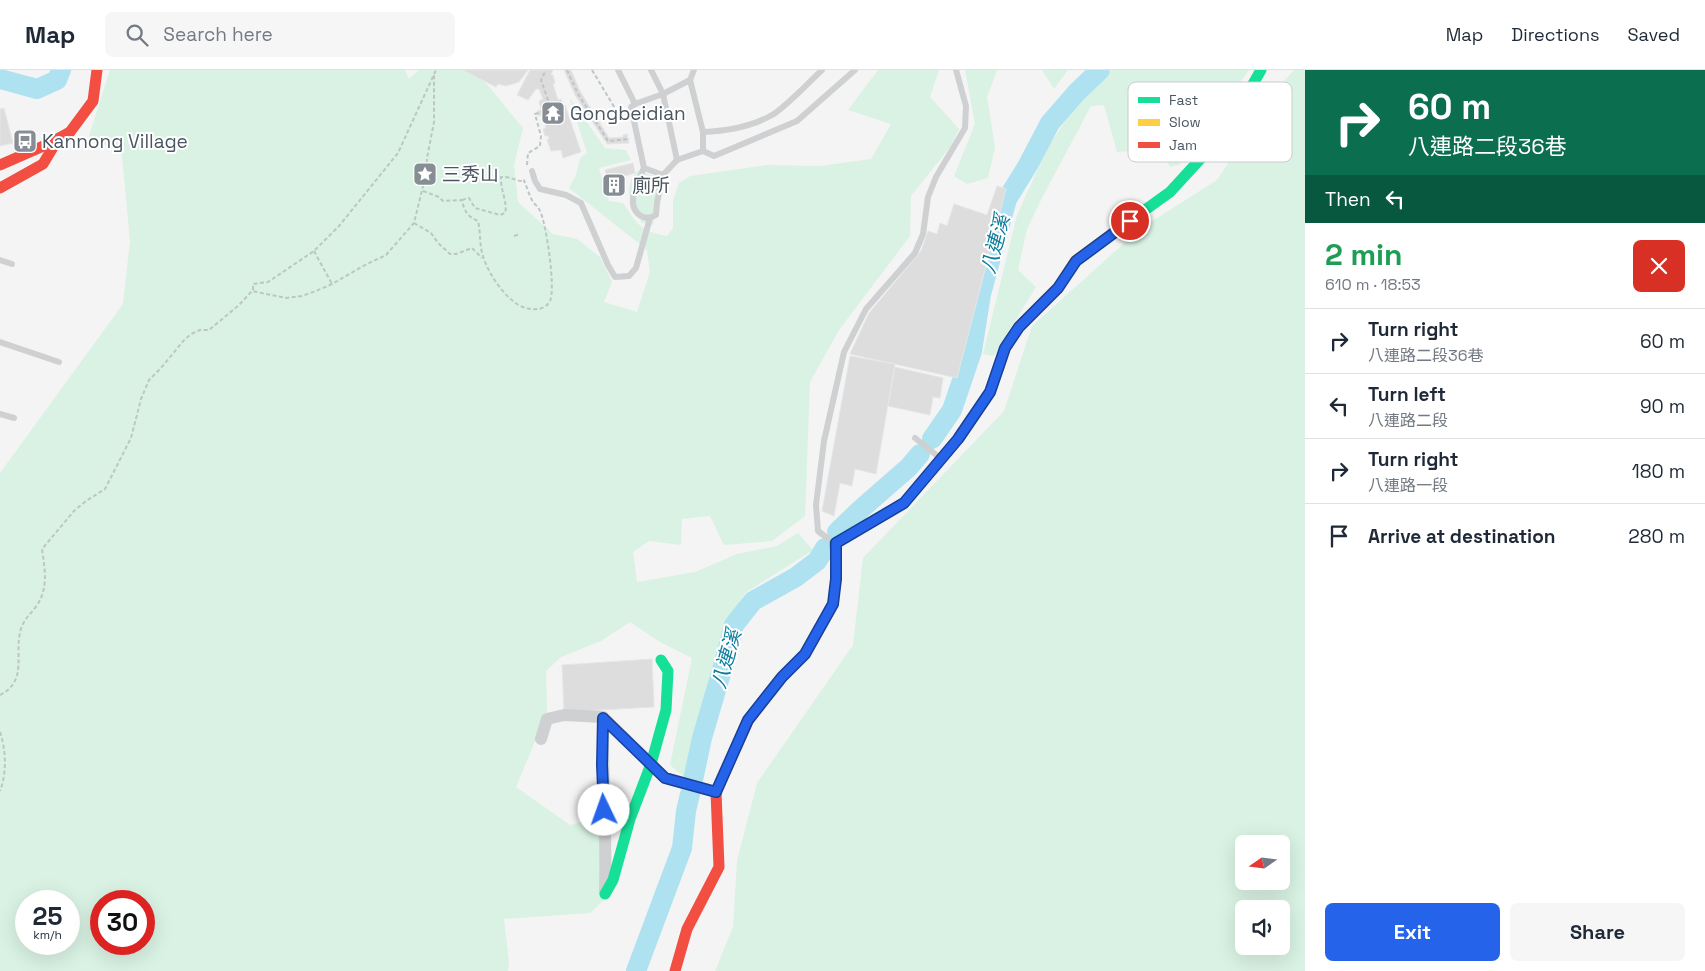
<!DOCTYPE html>
<meta charset="utf-8">
<style>
body{margin:0;font-family:"Space Grotesk","Noto Sans TC",sans-serif;background:#f6f6f7;color:#1f2937;height:100vh;display:flex;flex-direction:column;font-size:19px;white-space:nowrap}
*{box-sizing:border-box;margin:0}
p{font-size:16px;color:#747a83}
.icon{flex:none;width:28px;height:28px;fill:none;stroke:currentColor;stroke-width:2;stroke-linecap:round;stroke-linejoin:round}
.map{position:relative;flex:1;overflow:hidden}
.panel{display:flex;flex-direction:column;background:#fff;width:400px}
.panel>*{flex:none}
.guide{background:#0b6e4f;color:#fff;overflow:hidden}
.needle{width:32px;rotate:256deg}
.tools{position:absolute;left:1235px;top:765px;display:grid;gap:10px}
.tools a{display:grid;place-items:center;width:55px;height:55px;border-radius:8px;background:#fff;box-shadow:0 5px 20px #0002;font-size:25px}
.speed{position:absolute;left:15px;top:820px;display:flex;gap:10px;font-size:25px;font-weight:700;text-align:center}
.speed>*{display:grid;place-content:center;width:65px;height:65px;border-radius:50%;background:#fff;box-shadow:0 5px 20px #0002;line-height:1}
.speed small{font-size:12px;font-weight:400}
.speed .limit{border:8px solid #d22;background:#fff;color:#111}
.pin{position:absolute;display:grid;place-items:center;width:42px;height:42px;color:#fff;margin:-21px;border:2px solid #fff;border-radius:50%;box-shadow:0 1px 5px #0007}
.me{position:absolute;width:55px;margin:-28px;rotate:357deg;stroke-linejoin:round;filter:drop-shadow(0 0 4px #0008)}
.turn{display:flex;align-items:center;gap:18px;height:105px;padding:0 20px;font-size:22px}
.turn .icon{width:65px;height:65px;stroke-width:2.5}
.turn b{display:block;font-size:35px;line-height:42px}
.then{display:flex;align-items:center;height:48px;padding:0 20px;background:#0003;gap:10px;font-size:19px}
.round{display:grid;place-items:center;flex:none;width:52px;height:52px;border-radius:8px;background:#f6f6f7}
.summary{display:flex;align-items:center;justify-content:space-between;height:85px;padding:0 20px}
h1{font-size:30px;font-weight:700;line-height:38px;color:#1e9e55}
.cta{display:flex;gap:10px;margin-top:auto;padding:10px 20px}
.cta a{flex:1;height:58px;border-radius:8px;background:#2563eb;color:#fff;font-size:20px;font-weight:700;line-height:58px;text-align:center}
.cta a+a{background:#f6f6f7;color:#1f2937}
ul{padding:0;list-style:none}
li{display:flex;align-items:center;gap:15px;height:65px;padding:0 20px;border-top:1px solid #e0e1e3}
li div{flex:1}
li b{display:block;font-size:19px}
li em{font-style:normal}
header{display:flex;align-items:center;gap:30px;box-sizing:border-box;height:70px;padding:0 25px;background:#fff;border-bottom:1px solid #e0e1e3}
header strong{font-size:24px}
nav{display:flex;gap:28px;margin-inline-start:auto;font-size:18px}
.search{width:350px;height:45px;background:#f6f6f7;display:flex;align-items:center;gap:12px;box-sizing:border-box;padding:0 18px;border-radius:8px;color:#747a83;font-size:19px}
main{display:flex;flex:1;min-height:0}
.map>svg:first-child{display:block}
.green{fill:#d9f2e3;fill-rule:evenodd}
.lines{fill:none;stroke-linecap:round;stroke-linejoin:round}
.river{stroke:#aee2f0;stroke-width:20}
.building{fill:#ddddde;stroke:#e5e6e7}
.path{stroke:#bcc7c4;stroke-width:2;stroke-dasharray:4 2.5;stroke-linecap:butt}
.lane{stroke:#ced0d2;stroke-width:6}
.street{stroke:#ced0d2;stroke-width:12}
.fast{stroke:#16e098;stroke-width:11}
.slow{stroke:#ffcf43;stroke-width:11}
.jam{stroke:#f24e42;stroke-width:11}
.route-casing{stroke:#184099;stroke-width:12}
.route{stroke:#2563eb;stroke-width:9}
.labels{text-anchor:middle;dominant-baseline:central;stroke-width:4;stroke-linejoin:round;paint-order:stroke}
.poi-label{font-size:19px;fill:#4a5661;stroke:#fff;text-anchor:start}
.water-label{font-size:20px;font-style:italic;fill:#0c7c9b;stroke:#fff}
.key{fill:#fff;stroke:#c9ccd0;stroke-width:1}
.key-label{font-size:14px;fill:#4a5661}
</style>
<header>
<strong>Map</strong>
<div class="search"><svg class="icon" aria-label="search" viewBox="0 0 24 24"><circle cx="10" cy="10" r="6"/><path d="M15 15l6 6"/></svg>Search here</div>
<nav><a>Map</a><a>Directions</a><a>Saved</a></nav>
</header>
<main>
<div class="map">
<svg width="1305" height="901" viewBox="0 0 1305 901">
<rect width="100%" height="100%" fill="#f4f4f4"/>
<g class="green">
<path d="M110,0H405L409,9L419,0H475L523,58L514,95L518,132L553,164L577,169L600,187L612,212L604,232L637,242L650,202L647,180L569,118L576,105L580,88L587,83L569,27L605,78L626,80L631,90L599,98L609,131L623,133C638,155 640,161 667,166L673,158V131L679,113L690,106L768,95L820,96L871,89L891,54L848,40L878,0H939L930,27L959,59L950,77L911,126L910,166L839,260L810,312L805,446L772,471L724,475L710,446L682,449L681,475L649,471L633,482L637,512L695,502L737,484L777,476L798,463L813,480L745,523L723,558L685,708L670,695L692,588L660,572L630,552L601,571L561,587L546,601L547,643L516,717L570,755L606,746L611,823L590,843L504,849L509,892L508,901H0V403L123,234L130,171L122,85L89,66ZM26,831H69V874H26ZM101,831H144V874H101Z"/>
<path d="M965,0H997L987,27L995,77L988,108L967,114L954,106L975,54Z"/>
<path d="M1042,0H1068L1054,19Z"/>
<path d="M1112,0H1249L1179,95L1170,97L1160,79L1117,82L1104,35L1091,36L1042,128L1027,159L1018,200L1036,217L994,286L983,284L1017,145L1048,77L1083,24Z"/>
<path d="M1294,0H1305V901H715L733,857L737,791L757,713L853,575L863,488L1004,341L1032,256L1140,159L1217,110L1279,17ZM1244,774H1281V811H1244ZM1244,839H1281V876H1244Z"/>
<path d="M638,100L664,110L660,118L653,155L642,153C631,134 621,119 638,100Z"/>
</g>
<g class="lines">
<g class="river">
<path d="M0,9L37,19L57,10L61,0"/>
<path d="M932,369L952,340L972,281L981,224L1007,129L1028,95L1050,53L1077,22L1100,0"/>
<path d="M837,462L861,439L909,397L920,384"/>
<path d="M693,710L702,668L724,593L734,555L753,531L796,507L817,491L825,478"/>
<path d="M636,901L682,778L686,741L690,724"/>
</g>
</g>
<g class="building">
<path d="M465,0H528L519,12L506,16L498,14L496,17L465,1Z"/>
<path d="M530,0H553L551,5H553L555,13L553,14L558,30L561,29L563,35H565L581,82L563,88L561,80L551,81L547,70L549,68L548,66H545L543,59L546,58L542,45L538,46L537,41L541,40L539,31L543,29L539,19H536L528,30L517,25Z"/>
<path d="M564,0H571L580,21L609,68L623,67V65L627,64L629,73L607,74L575,25Z"/>
<path d="M4,38L13,73L0,76V39Z"/>
<path d="M633,93L635,103L618,108L622,122L611,125L605,100Z"/>
<path d="M997,116L1006,119L957,308L850,284L869,243L921,181L928,161L937,164L940,153L947,156L954,134L987,145Z"/>
<path d="M850,286L895,294L876,404L855,399L852,416L840,413L834,446L822,441Z"/>
<path d="M895,297L943,308L940,328L933,327L930,345L888,336Z"/>
<path d="M652,589L654,637L564,642L562,595Z"/>
</g>
<g class="lines">
<g class="path">
<path d="M567,0L578,24L608,71L630,69"/>
<path d="M592,0L616,40L624,39"/>
<path d="M527,95L528,83L540,76L541,66L535,44L551,39L541,10L546,0"/>
<path d="M423,121L439,127L443,131L462,130C464,141 468,147 478,151C481,164 479,177 484,189C490,207 511,238 531,239C538,240 547,238 550,231C556,219 546,152 540,141C539,137 535,135 533,132C529,125 527,117 524,111L525,107"/>
<path d="M462,130L469,128L475,138L500,145L505,143C508,133 500,119 501,107C511,106 517,112 524,111"/>
<path d="M414,153L431,163L438,173L450,184H456L472,178L482,188"/>
<path d="M514,166L520,164"/>
<path d="M314,181L332,214"/>
<path d="M253,220V214L268,212L314,181L339,156L398,83L436,0"/>
<path d="M0,625C30,610 12,581 22,556C25,549 30,544 35,538C49,520 45,500 42,479L74,441L86,431L105,419L131,368L141,329L149,310L161,298L185,269L193,263L200,260H209L239,235L252,221L286,228L302,226L316,221L332,214L367,194L386,185L414,153L426,104L427,88L434,52V3"/>
<path d="M0,662C6,680 7,703 0,721"/>
</g>
<g class="lane">
<path d="M618,0L635,34"/>
<path d="M651,0L663,24L635,34L631,37L644,98L663,105L677,90"/>
<path d="M694,0L690,10L703,62V81L714,86L797,51L855,0"/>
<path d="M690,10L663,24L677,90L703,81"/>
<path d="M703,62C727,61 751,57 772,45C786,37 809,12 822,0"/>
<path d="M644,98C638,112 624,136 641,146C646,149 651,148 656,145L657,133L663,105"/>
<path d="M532,101L535,111L540,119L566,125L581,133L608,195L615,207L629,206L636,198L650,148"/>
<path d="M0,190L12,194"/>
<path d="M0,272L59,292"/>
<path d="M0,344L14,348"/>
<path d="M915,368L940,388"/>
<path d="M834,473L818,461L816,435L824,371L844,282L866,239L915,183L923,164L928,127L936,107L965,58L966,36L956,0"/>
</g>
<g class="street">
<path d="M603,647C602,706 607,764 605,822"/>
<path d="M541,669L547,649L564,645L603,647L665,708L716,722"/>
</g>
<g class="fast">
<path d="M1120,158L1170,122L1226,61L1261,0"/>
<path d="M835,478V473L904,433L958,369L990,322L999,297"/>
<path d="M605,824L613,810L630,749L651,694L666,640L668,601L661,590"/>
</g>
<g class="slow">
<path d="M999,297L1005,278L1019,257L1058,218L1075,191L1120,158"/>
<path d="M754,643L782,607L805,584L833,534L836,509L835,478"/>
</g>
<g class="jam">
<path d="M0,95L48,74L70,62L93,31L97,0"/>
<path d="M0,118L43,94L58,69"/>
<path d="M675,901L687,859L719,797L716,722L748,651L754,643"/>
</g>
</g>
<g class="lines">
<g class="route-casing">
<path id="route" d="M604,740L602,695L603,648L665,708L716,722L748,650L782,607L805,584L833,534L836,509V473L904,433L958,369L990,322L1005,278L1019,257L1058,218L1076,191L1130,151"/>
</g>
<use href="#route" class="route"/>
</g>
<defs>
<g id="temple-square" transform="scale(1.25)"><rect x="-9" y="-9" width="18" height="18" rx="4" fill="#868d94" stroke="#fff"/><path d="M0-6L5-2H3V0L6.5 2.5H4V6H1.5V3h-3V6H-4V2.5H-6.5L-3 0V-2H-5Z" fill="#fff"/></g>
<g id="bus-square" transform="scale(1.25)"><rect x="-9" y="-9" width="18" height="18" rx="4" fill="#868d94" stroke="#fff"/><path d="M-5-6H5V4H4V6H2V4H-2V6H-4V4H-5ZM-3.5-4V0h7V-4ZM-3.5 1.2v1.5H-2V1.2ZM2 1.2v1.5H3.5V1.2Z" fill="#fff"/></g>
<g id="sight-square" transform="scale(1.25)"><rect x="-9" y="-9" width="18" height="18" rx="4" fill="#868d94" stroke="#fff"/><path d="M0-6L1.8-2.2L6-1.7L2.9 1.2L3.7 5.4L0 3.3L-3.7 5.4L-2.9 1.2L-6-1.7L-1.8-2.2Z" fill="#fff"/></g>
<g id="building-square" transform="scale(1.25)"><rect x="-9" y="-9" width="18" height="18" rx="4" fill="#868d94" stroke="#fff"/><path d="M-4-6H4V6H1V3H-1V6H-4ZM-2.5-4.3h1.7v1.8h-1.7ZM.8-4.3h1.7v1.8H.8ZM-2.5-1h1.7V.8h-1.7ZM.8-1h1.7V.8H.8Z" fill="#fff"/></g>
</defs>
<g fill-rule="evenodd">
<use href="#temple-square" x="553" y="43"/>
<use href="#bus-square" x="25" y="71"/>
<use href="#sight-square" x="425" y="104"/>
<use href="#building-square" x="614" y="115"/>
</g>
<g class="labels">
<g class="poi-label">
<text x="570" y="43">Gongbeidian</text>
<text x="42" y="71">Kannong Village</text>
<text x="442" y="104">三秀山</text>
<text x="632" y="115">廁所</text>
</g>
<g class="water-label">
<text transform="translate(995 174) rotate(-75)">八連溪</text>
<text transform="translate(726 589) rotate(-74)">八連溪</text>
</g>
</g>
<rect x="1128" y="12" width="164" height="80" rx="8" class="key"/>
<rect x="1138" y="27" width="22" height="6" fill="#16e098"/>
<rect x="1138" y="49" width="22" height="7" fill="#ffcf43"/>
<rect x="1138" y="72" width="22" height="6" fill="#f24e42"/>
<g class="key-label">
<text x="1169" y="35">Fast</text>
<text x="1169" y="57">Slow</text>
<text x="1169" y="80">Jam</text>
</g>
</svg>
<div class="tools">
<a><svg class="needle" viewBox="-14 -14 28 28"><path d="M0-13l5 13h-10z" fill="#e53935"/><path d="M0 13l5-13h-10z" fill="#747a83"/></svg></a>
<a><svg class="icon" aria-label="sound" viewBox="0 0 24 24"><path d="M4 9h4l5-4v14l-5-4H4zM17 9q2 3 0 6"/></svg></a>
</div>
<div class="speed"><div>25<small>km/h</small></div><div class="limit">30</div></div>
<div class="pin" style="left:1130px;top:151px;background:#d93025"><svg class="icon" aria-label="arrive" viewBox="0 0 24 24"><path d="M6 21V4h12l-3 4 3 4H6"/></svg></div>
<svg class="me" style="left:604px;top:740px" viewBox="-20 -20 40 40"><circle r="19" fill="#fff"/><path d="M0-13L10 11 0 6-10 11z" fill="#2563eb"/></svg>
</div>
<section class="panel">
<div class="guide">
<div class="turn"><svg class="icon" aria-label="right" viewBox="0 0 24 24"><path d="M7 20v-9h11M14 6l5 5-5 5"/></svg><div><b>60 m</b>八連路二段36巷</div></div>
<div class="then">Then<svg class="icon" aria-label="left" viewBox="0 0 24 24"><path d="M17 20v-9H6M10 6l-5 5 5 5"/></svg></div>
</div>
<div class="summary"><div><h1>2 min</h1><p>610 m · 18:53</p></div><a class="round" style="background:#d93025;color:#fff"><svg class="icon" aria-label="close" viewBox="0 0 24 24"><path d="M6 6l12 12M18 6L6 18"/></svg></a></div>
<ul>
<li><svg class="icon" aria-label="right" viewBox="0 0 24 24"><path d="M7 20v-9h11M14 6l5 5-5 5"/></svg><div><b>Turn right</b><p>八連路二段36巷</p></div><em>60 m</em></li>
<li><svg class="icon" aria-label="left" viewBox="0 0 24 24"><path d="M17 20v-9H6M10 6l-5 5 5 5"/></svg><div><b>Turn left</b><p>八連路二段</p></div><em>90 m</em></li>
<li><svg class="icon" aria-label="right" viewBox="0 0 24 24"><path d="M7 20v-9h11M14 6l5 5-5 5"/></svg><div><b>Turn right</b><p>八連路一段</p></div><em>180 m</em></li>
<li><svg class="icon" aria-label="arrive" viewBox="0 0 24 24"><path d="M6 21V4h12l-3 4 3 4H6"/></svg><div><b>Arrive at destination</b></div><em>280 m</em></li>
</ul>
<div class="cta"><a>Exit</a><a>Share</a></div>
</section>
</main>
